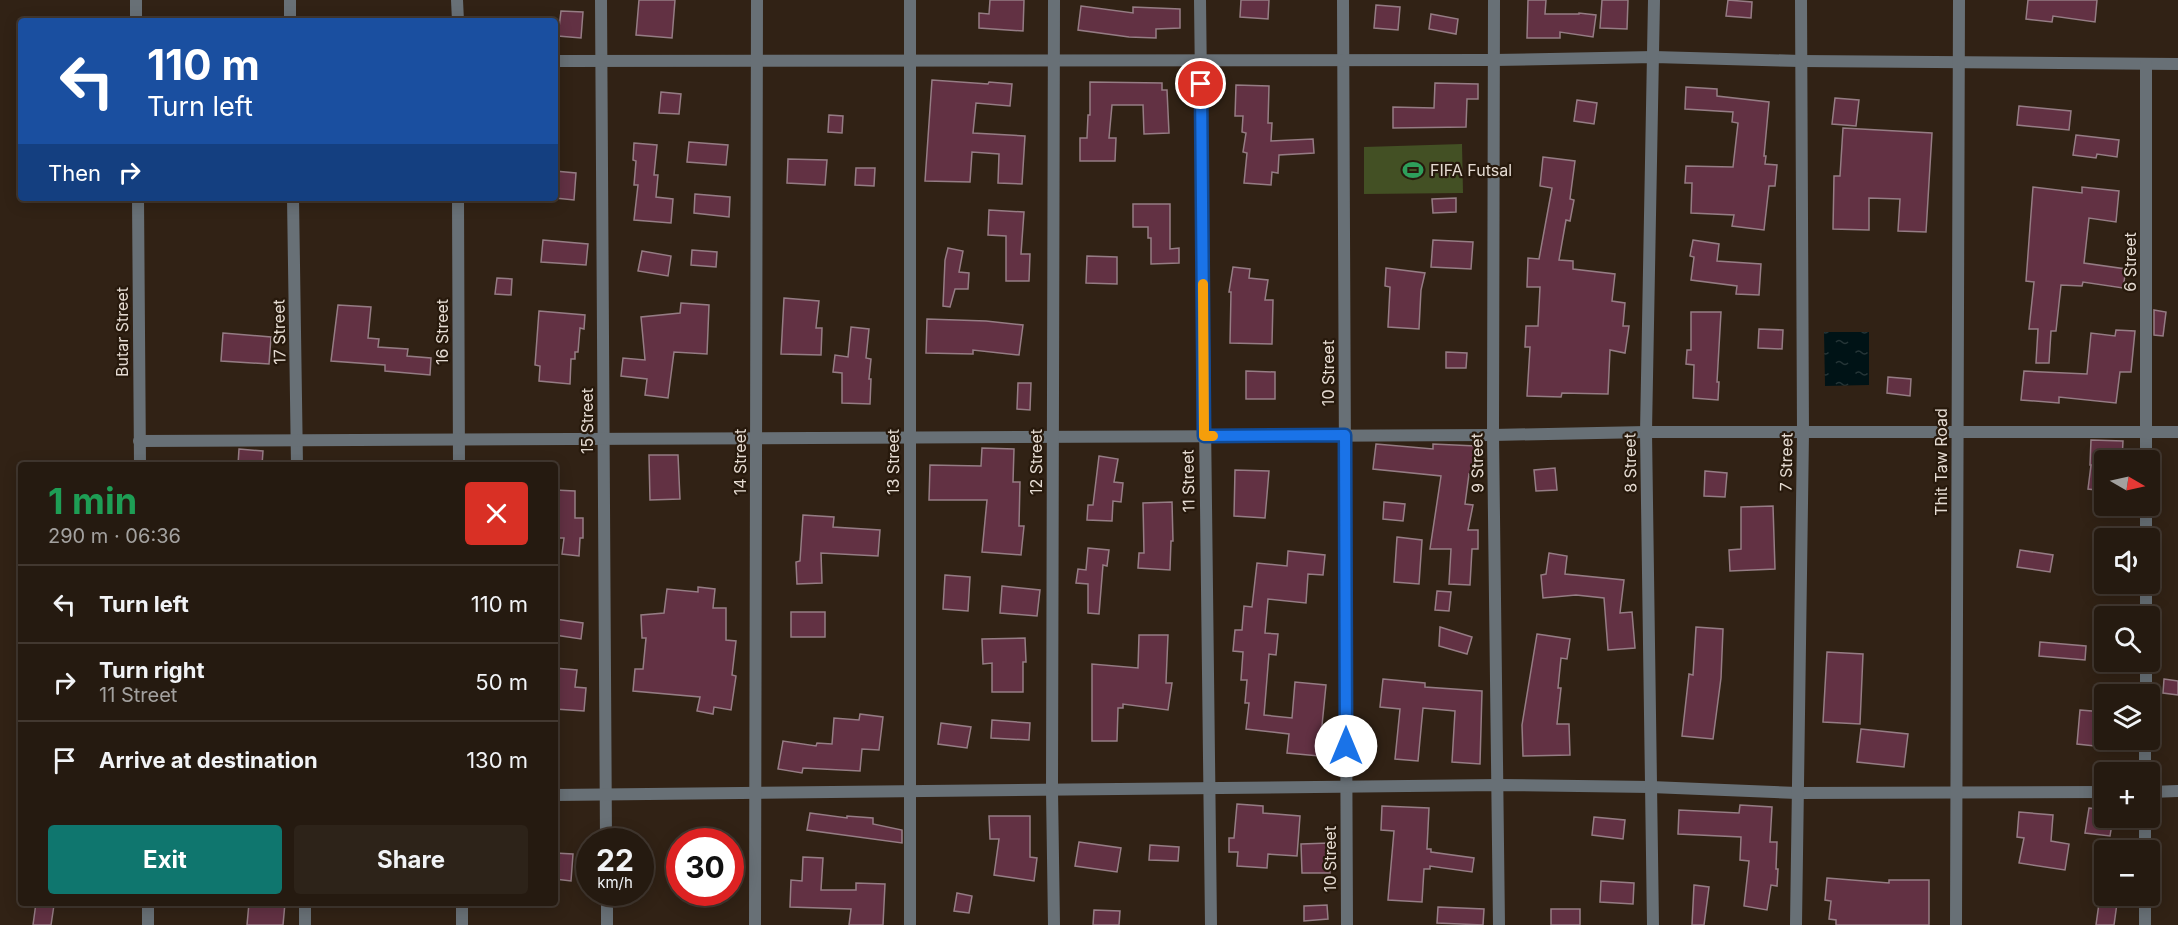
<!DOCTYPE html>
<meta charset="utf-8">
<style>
body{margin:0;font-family:Inter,sans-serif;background:#2d2319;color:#f1f3f6;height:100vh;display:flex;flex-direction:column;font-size:22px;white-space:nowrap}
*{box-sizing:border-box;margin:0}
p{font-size:20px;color:#a3a19f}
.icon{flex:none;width:33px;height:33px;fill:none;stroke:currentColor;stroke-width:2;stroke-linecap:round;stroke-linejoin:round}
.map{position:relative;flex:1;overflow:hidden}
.details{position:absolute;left:18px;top:462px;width:540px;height:444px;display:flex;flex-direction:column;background:#251a10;border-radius:6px;box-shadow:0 3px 15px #0003,0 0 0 2px #423830}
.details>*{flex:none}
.guide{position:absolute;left:18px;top:18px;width:540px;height:183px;border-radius:6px;box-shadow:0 3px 15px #0003,0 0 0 2px #423830;background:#1a4fa0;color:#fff;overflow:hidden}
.needle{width:39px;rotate:99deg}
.tools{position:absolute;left:2094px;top:450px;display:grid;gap:12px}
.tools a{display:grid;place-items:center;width:66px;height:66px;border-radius:6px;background:#251a10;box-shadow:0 3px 15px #0003,0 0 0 2px #423830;font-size:30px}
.speed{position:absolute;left:576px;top:828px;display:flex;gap:12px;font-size:30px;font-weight:700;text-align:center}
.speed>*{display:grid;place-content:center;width:78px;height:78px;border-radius:50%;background:#251a10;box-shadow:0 3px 15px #0003,0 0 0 2px #423830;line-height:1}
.speed small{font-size:15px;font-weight:400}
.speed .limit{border:9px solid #d22;background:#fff;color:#111}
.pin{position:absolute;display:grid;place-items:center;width:51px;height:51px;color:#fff;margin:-26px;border:3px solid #fff;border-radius:50%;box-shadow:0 2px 6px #0007}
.me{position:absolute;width:66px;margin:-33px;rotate:0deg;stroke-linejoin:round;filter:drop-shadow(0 0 4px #0008)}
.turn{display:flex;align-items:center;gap:21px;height:126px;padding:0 30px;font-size:27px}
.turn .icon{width:78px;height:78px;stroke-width:2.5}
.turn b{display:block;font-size:42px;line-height:51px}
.then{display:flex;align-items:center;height:57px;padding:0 30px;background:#0003;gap:12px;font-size:22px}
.round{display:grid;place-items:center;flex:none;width:63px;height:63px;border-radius:6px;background:#2d2319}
.summary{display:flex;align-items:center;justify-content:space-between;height:102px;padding:0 30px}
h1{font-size:36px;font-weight:700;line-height:45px;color:#1e9e55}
.cta{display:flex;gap:12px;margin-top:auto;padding:12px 30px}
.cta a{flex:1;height:69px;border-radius:6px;background:#0f766e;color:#fff;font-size:24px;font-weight:700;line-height:69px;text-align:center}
.cta a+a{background:#2d2319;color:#f1f3f6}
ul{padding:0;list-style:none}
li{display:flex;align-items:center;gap:18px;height:78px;padding:0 30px;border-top:2px solid #423830}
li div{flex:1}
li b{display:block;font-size:22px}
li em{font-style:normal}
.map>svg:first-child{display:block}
.pitch{fill:#435024}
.water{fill:url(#water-ripples)}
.building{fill:#623143;stroke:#957c84;stroke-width:1.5}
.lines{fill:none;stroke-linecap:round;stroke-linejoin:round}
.minor{stroke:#687076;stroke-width:12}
.tertiary{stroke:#687076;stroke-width:12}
.route-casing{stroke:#114b97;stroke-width:15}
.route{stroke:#1a73e8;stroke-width:10}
.slow{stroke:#f59e0b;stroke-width:10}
.labels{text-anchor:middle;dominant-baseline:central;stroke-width:4.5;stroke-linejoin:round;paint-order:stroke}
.poi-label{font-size:16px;fill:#e5dbd2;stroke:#27190c;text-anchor:start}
.street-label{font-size:16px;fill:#e5dbd2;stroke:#27190c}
</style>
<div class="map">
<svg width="2178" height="925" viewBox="0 0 2178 925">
<defs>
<pattern id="water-ripples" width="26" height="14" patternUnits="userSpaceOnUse" patternTransform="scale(1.5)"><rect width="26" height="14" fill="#001316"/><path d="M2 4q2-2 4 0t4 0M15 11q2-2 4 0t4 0" fill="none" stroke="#253537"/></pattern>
</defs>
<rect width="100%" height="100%" fill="#312215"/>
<path class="pitch" d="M1462,144L1463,193L1364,194V147Z"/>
<path class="water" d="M1824,332H1869V385L1825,386Z"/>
<g class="building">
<path d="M639,0H675L672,38L636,35Z"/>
<path d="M990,0H1024L1023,31L979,28V13L989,14Z"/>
<path d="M1241,0H1269L1268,19L1240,17Z"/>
<path d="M1528,0H1546L1545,14H1579V13L1596,15L1593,37L1560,32V38H1527Z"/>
<path d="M1602,0H1628L1627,29L1600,28Z"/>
<path d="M1728,0L1752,2L1751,18L1726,16Z"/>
<path d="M2028,0H2097L2095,22L2053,16L2052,22L2026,19Z"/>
<path d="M1376,5L1400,7L1398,30L1374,28Z"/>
<path d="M1081,6L1133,13V7L1180,9V28L1156,29V38L1129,37L1078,30Z"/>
<path d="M561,11L583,12L581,38L558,36Z"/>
<path d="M1431,14L1458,19L1456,34L1429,29Z"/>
<path d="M932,80L988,84L989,82L1012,84L1010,106L976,103L973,133L1025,136L1022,184L998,183L999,154L972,152L970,182L925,181Z"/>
<path d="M1090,82L1162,83V90H1167L1169,133L1144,134L1143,105H1112L1109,138H1116L1115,161H1080V138H1087L1088,115H1090Z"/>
<path d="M1435,83L1478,84V99H1467L1466,127L1393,128V107L1434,108Z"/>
<path d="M1236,85L1269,86L1268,123H1272L1271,141L1313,139L1314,153L1279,155L1278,173L1272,172L1271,185L1244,183L1247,153L1243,152L1246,133L1242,132L1243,116H1235Z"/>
<path d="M1686,87L1717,89V96L1769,102L1764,156H1766L1765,164L1777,165L1775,186H1769L1764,230L1732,226L1734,215L1691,213L1692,183H1685L1686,166L1733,167L1738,123L1732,122L1733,112L1685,109Z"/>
<path d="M661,92L681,94L679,114L659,113Z"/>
<path d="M1835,98L1859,100L1856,126L1832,124Z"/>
<path d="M1577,100L1597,103L1594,124L1574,121Z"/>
<path d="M2019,106L2071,111L2069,130L2017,125Z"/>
<path d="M829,115L843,116L842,133L828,132Z"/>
<path d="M1843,128L1932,133L1926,232L1898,231L1900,199L1869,198V230L1833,229L1834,176H1840Z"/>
<path d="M2076,135L2119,140L2117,157L2097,154L2096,158L2073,155Z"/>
<path d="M689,142L728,145L726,165L687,162Z"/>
<path d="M634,143L657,145L654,175H658L656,197L673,199L671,223L634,220L638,185H634L636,161L633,160Z"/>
<path d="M1543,157L1575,161L1570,199L1574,200L1570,221L1566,220L1559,260L1573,261V269L1615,274L1612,301L1625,303L1623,326H1629L1625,353L1610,350L1608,394L1562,393L1561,397L1527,396L1530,347H1525L1526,326H1538L1540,287H1527L1528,258L1539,259L1552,188L1540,186Z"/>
<path d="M788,159L827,160L825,185L787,183Z"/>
<path d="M856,168H875L874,186L855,185Z"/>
<path d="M555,171L576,173L574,200L555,198Z"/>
<path d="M2033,187L2082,193V187L2119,191L2116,222L2089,218L2084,263L2126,269L2123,288L2083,282L2082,286L2061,285L2056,331H2051L2049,363H2036L2038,329H2029L2034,282L2026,281Z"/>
<path d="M695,194L730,197L729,217L694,213Z"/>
<path d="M1456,198V212L1433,213L1432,199Z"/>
<path d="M1133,204H1170V249L1179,248V263L1151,264V238H1148V227H1133Z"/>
<path d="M989,210L1024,212L1021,254H1030L1029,281H1006V236L988,235Z"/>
<path d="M543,240L588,244L586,265L541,262Z"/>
<path d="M1433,240L1473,242L1471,269L1431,267Z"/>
<path d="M1693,240L1719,244L1717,261L1761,264L1759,295L1736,294L1737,286L1691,280L1694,257L1690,256Z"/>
<path d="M948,248L963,251L959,272L969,273L968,289H955L950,307L943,306L945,260Z"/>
<path d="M692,250L717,252L716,267L691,265Z"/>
<path d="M642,251L671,256L668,276L638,271Z"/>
<path d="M1087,256L1117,257V284L1086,283Z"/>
<path d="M1233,267L1250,269L1249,278L1268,280L1265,300H1273L1272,344L1230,343L1231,292H1229Z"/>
<path d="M1386,268L1425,273L1421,290L1419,329L1388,327L1390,287L1385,286Z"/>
<path d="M497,278L512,279L511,295L495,294Z"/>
<path d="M784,298L819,301L816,328H822L821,355L781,354Z"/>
<path d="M681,303L709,305L707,354L674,352L668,398L645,395L647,379L621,376L623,358L645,360L641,317L680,313Z"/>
<path d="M338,305L371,307L368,338L379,339L378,347L408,349L407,356L431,358L430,375L385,371V365L331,361Z"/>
<path d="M2154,310L2166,312L2163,336L2154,335Z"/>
<path d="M539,311L585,315L584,329L580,328L578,352H575V359H571L570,384L539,381L540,366L535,365Z"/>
<path d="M1691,312H1721L1717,382H1719L1718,400L1693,398L1694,365L1686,364L1687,350H1691Z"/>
<path d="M927,319L986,321L1023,325L1019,355L973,350V354L926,353Z"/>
<path d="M851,327L869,329L866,358L871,359L869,379H871L870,404L842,403V373L833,372L835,355L848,357Z"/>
<path d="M1759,329L1783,330L1782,349L1758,348Z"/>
<path d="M2116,330L2135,331L2131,372H2120L2116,403L2059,397V403L2021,400L2024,371L2087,374L2091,333L2115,336Z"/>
<path d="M223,333L271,337L269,364L221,361Z"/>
<path d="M1446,352L1467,353L1466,368H1446Z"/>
<path d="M1246,371L1275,372V399H1246Z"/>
<path d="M1888,377L1911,379L1910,396L1887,393Z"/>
<path d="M1018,383H1031L1030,410L1017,409Z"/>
<path d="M2091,440L2123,441L2122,460H2104V491L2088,489L2091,465H2090Z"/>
<path d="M1376,444L1433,449V444L1476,446L1474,475L1469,474L1465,504L1473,505L1468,530H1478V549H1472L1470,585L1449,584L1451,549H1430L1441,476L1373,469Z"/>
<path d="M982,448L1014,449L1013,482H1020L1019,526H1024L1021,555L982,552L987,500H929L930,465L981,466Z"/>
<path d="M239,449L263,451L262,465H238Z"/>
<path d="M649,455H678L680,499L650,500Z"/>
<path d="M1099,456L1118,459L1114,482L1123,483L1121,502L1113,501L1112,521L1087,520L1088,505H1093Z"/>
<path d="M1555,468L1557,490L1536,491L1534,470Z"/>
<path d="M1235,470L1269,471L1265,518L1234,516Z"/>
<path d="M1705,471L1727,473L1725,497L1704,496Z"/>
<path d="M555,490L575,491V518H583V538H580L579,556L562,554L564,538H555Z"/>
<path d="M1172,502L1173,541H1171L1170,570L1138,568L1139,553H1144L1143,503Z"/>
<path d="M1384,502L1405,504L1403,521L1383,519Z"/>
<path d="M1773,506L1775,569L1730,571L1729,550L1741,549V507Z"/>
<path d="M803,515L834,517L833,527L880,530L878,556L821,553L822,583L797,584L796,562L800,561Z"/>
<path d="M1397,537L1422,540L1419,584L1394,582Z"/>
<path d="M1088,548L1109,550L1107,566L1103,565L1099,614L1088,613V584L1076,583L1078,569L1086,570Z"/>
<path d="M2020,550L2053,555L2050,572L2017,567Z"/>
<path d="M1288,551L1325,555L1323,575L1308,574L1306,603L1268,599L1265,633L1278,634L1276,655L1269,654L1264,715L1292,718L1295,682L1326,685L1319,756L1287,753L1289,734L1246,729L1249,703H1245L1247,680H1241L1243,652L1233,651L1235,630H1242L1244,606L1252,607L1257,563L1287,566Z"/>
<path d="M1549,553L1567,556L1565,574L1624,580L1620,613L1632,612L1635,648L1608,650L1604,598L1576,595L1543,598L1541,575L1546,574Z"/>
<path d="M945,575L970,577L968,611L943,609Z"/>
<path d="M1002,586L1040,590L1037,616L1000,613Z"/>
<path d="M698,587L715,589L713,608H726V640L736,641L732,675L736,676L731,710L714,707L713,714L697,711L700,697L633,691L635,669H643L646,638H642L641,615L664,613L667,589L698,592Z"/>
<path d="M1437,591L1451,592L1449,611L1435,610Z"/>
<rect x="791" y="612" width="34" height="25"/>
<path d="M555,619L583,623L581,639L555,635Z"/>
<path d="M1440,627L1472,637L1467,654L1439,646Z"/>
<path d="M1696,627L1723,629L1721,678L1713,739L1682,736L1689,674L1693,675Z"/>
<path d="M1537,634L1570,639L1567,659L1561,658L1558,688H1561L1557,724H1569L1570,755L1523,756L1522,725Z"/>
<path d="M1139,635H1168L1166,683H1172L1168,710L1123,704V708H1118L1117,741H1092V664L1138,668Z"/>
<path d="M1025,638L1026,662H1023V692H992V663L983,664L982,639Z"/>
<path d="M2040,642L2086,646L2085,660L2039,656Z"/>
<path d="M1827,652L1863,654L1860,724L1823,722Z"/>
<path d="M555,668L577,670L575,687L586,688L584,711L555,709L557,684H555Z"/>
<path d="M1383,679L1425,683V687L1482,691L1480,764L1452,762L1455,711L1423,708L1418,761L1395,759L1400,709L1380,707Z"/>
<path d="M2164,679L2178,681V695L2163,693Z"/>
<path d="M2080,710L2104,712V747L2077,744Z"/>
<path d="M860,714L883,717L879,750L862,749L860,771L803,768L802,773L778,769L783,741L816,746L817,743L832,744L834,718L859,720Z"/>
<path d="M992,720L1030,723L1029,740L991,738Z"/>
<path d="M941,723L971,727L967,748L938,744Z"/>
<path d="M1861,729L1908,734L1904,767L1857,762Z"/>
<path d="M1237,804L1263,806V813L1300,816L1297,856L1268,854L1267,868L1237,866L1238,852H1229V838H1234Z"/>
<path d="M1740,805L1772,807L1770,842H1777L1776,869H1778L1777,886L1771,885L1767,910L1744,906L1749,861L1740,860L1741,837L1678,834L1679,810L1739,813Z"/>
<path d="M1382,806L1429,808L1427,849H1431V852L1474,858L1472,872L1430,866V869H1424L1422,902L1388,900L1394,831L1381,830Z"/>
<path d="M2089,808L2104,810V818H2113L2110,836L2085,833Z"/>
<path d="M2019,812L2053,815L2051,841L2069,844L2065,870L2019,863L2024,838L2017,837Z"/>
<path d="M810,813L847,818V816L873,818V824L902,830V843L807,830Z"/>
<path d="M989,816H1030V857L1037,858L1034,881L994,875L999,839H990Z"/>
<path d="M1594,817L1625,820L1623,839L1592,835Z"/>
<path d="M1079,842L1121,848L1117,872L1075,866Z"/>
<path d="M1329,843L1330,873H1302L1301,844Z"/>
<path d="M1150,845L1179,847L1178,861L1149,860Z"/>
<path d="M555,853L573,854L571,881L555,879Z"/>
<path d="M803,857L823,858L821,890H856V883L885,884L883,925H849L851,909L790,907L791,880L802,881Z"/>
<path d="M1827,878L1889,883V880H1929V925H1836V920L1829,919L1831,901L1825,900Z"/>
<path d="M1601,881L1634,883L1633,904L1600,902Z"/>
<path d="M1694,885L1709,887L1704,925H1692Z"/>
<path d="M957,893L972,896L969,913L954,911Z"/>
<path d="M2100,896H2118L2114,925H2096Z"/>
<path d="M36,903L54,905L51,925H33Z"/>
<path d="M249,903H285L283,925H247Z"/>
<path d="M1327,905L1328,919L1304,921V906Z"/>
<path d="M1438,907L1484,909L1483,925L1437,923Z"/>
<rect x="1551" y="909" width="29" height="16"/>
<path d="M1094,910L1120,911L1119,925H1093Z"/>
</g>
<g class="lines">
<g class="minor">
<path d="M136,0V21"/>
<path d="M290,0V21"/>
<path d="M457,0L458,21"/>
<path d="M601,0L606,842"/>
<path d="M1200,0L1211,925"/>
<path d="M1343,0L1347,925"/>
<path d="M1494,0L1493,435L1499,925"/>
<path d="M555,61L1494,60L1654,57L1801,61L2178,64"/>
<path d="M138,198L140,465"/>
<path d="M293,198L297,465"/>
<path d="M458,198L459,465"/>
<path d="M139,441L1493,435L1646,432H2178"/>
<path d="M2146,460V64"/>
<path d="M2146,538V506"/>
<path d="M2146,616V584"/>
<path d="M2146,694V662"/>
<path d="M2145,772V740"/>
<path d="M2150,792L2178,791"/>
<path d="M555,795L1499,785L1651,787L1797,793L2104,792"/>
<path d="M2145,850V818"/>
<path d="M607,892V925"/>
<path d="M148,903V925"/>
<path d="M305,903V925"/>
<path d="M462,903V925"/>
<path d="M755,925L757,0"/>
<path d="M910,925V0"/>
<path d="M1054,925L1052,790L1054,0"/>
<path d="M1653,925L1646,432L1654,0"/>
<path d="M1796,925L1803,433L1801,0"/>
<path d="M2145,925V896"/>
</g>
<path class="tertiary" d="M1956,925L1959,0"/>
</g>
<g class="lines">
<g class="route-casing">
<path id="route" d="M1201,84L1204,436L1345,435L1346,746"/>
</g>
<use href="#route" class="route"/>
<path class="slow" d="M1203,284L1204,436H1213"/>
</g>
<defs>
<g id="stadium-bare" transform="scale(1.62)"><path d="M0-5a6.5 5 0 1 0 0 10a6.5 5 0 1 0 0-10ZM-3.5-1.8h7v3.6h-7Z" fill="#2e9e5b" stroke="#27190c" stroke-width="2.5" paint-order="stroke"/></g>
</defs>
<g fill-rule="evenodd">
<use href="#stadium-bare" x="1413" y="170"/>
</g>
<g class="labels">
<g class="poi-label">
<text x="1430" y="170">FIFA Futsal</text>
</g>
<g class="street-label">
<text transform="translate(2130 262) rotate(-90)">6 Street</text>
<text transform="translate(122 332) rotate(-90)">Butar Street</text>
<text transform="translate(279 332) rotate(-91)">17 Street</text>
<text transform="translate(442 332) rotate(-90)">16 Street</text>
<text transform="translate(1328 373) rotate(-90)">10 Street</text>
<text transform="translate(587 421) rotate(-90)">15 Street</text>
<text transform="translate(740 462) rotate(-90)">14 Street</text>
<text transform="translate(893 462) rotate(-90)">13 Street</text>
<text transform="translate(1036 462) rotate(-90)">12 Street</text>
<text transform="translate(1786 462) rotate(-89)">7 Street</text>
<text transform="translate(1941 462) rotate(-90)">Thit Taw Road</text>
<text transform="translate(1477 463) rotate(-91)">9 Street</text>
<text transform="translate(1630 463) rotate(-91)">8 Street</text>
<text transform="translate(1188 481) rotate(-91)">11 Street</text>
<text transform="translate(1330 859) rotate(-90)">10 Street</text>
</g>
</g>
</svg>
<div class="tools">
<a><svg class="needle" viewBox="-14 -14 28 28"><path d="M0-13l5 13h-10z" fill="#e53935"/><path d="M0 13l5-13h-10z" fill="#a3a19f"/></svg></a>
<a><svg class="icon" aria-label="sound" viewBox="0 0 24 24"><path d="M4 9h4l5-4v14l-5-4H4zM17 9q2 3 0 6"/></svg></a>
<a><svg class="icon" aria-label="search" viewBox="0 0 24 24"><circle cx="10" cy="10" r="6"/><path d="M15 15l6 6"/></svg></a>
<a><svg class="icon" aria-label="layers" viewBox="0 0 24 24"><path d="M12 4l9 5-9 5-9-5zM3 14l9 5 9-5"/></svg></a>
<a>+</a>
<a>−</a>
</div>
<div class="speed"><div>22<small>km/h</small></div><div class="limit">30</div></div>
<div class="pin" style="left:1201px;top:84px;background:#d93025"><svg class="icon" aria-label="arrive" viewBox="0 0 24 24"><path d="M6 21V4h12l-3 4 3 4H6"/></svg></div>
<svg class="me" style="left:1346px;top:746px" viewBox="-20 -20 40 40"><circle r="19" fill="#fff"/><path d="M0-13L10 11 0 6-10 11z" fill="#1a73e8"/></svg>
<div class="guide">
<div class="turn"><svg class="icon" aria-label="left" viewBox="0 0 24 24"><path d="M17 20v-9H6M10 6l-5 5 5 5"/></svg><div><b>110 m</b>Turn left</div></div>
<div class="then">Then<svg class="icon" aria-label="right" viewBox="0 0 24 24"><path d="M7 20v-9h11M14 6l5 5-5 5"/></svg></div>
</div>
<section class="details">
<div class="summary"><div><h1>1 min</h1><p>290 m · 06:36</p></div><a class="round" style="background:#d93025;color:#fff"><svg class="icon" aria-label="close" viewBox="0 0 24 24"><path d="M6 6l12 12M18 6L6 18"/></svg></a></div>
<ul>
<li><svg class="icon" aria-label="left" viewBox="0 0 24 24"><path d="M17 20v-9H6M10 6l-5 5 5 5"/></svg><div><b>Turn left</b></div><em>110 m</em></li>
<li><svg class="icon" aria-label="right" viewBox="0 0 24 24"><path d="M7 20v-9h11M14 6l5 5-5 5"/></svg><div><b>Turn right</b><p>11 Street</p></div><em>50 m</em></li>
<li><svg class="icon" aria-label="arrive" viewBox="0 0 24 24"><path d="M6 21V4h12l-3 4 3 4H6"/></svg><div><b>Arrive at destination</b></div><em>130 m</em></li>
</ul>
<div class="cta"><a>Exit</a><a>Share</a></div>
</section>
</div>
